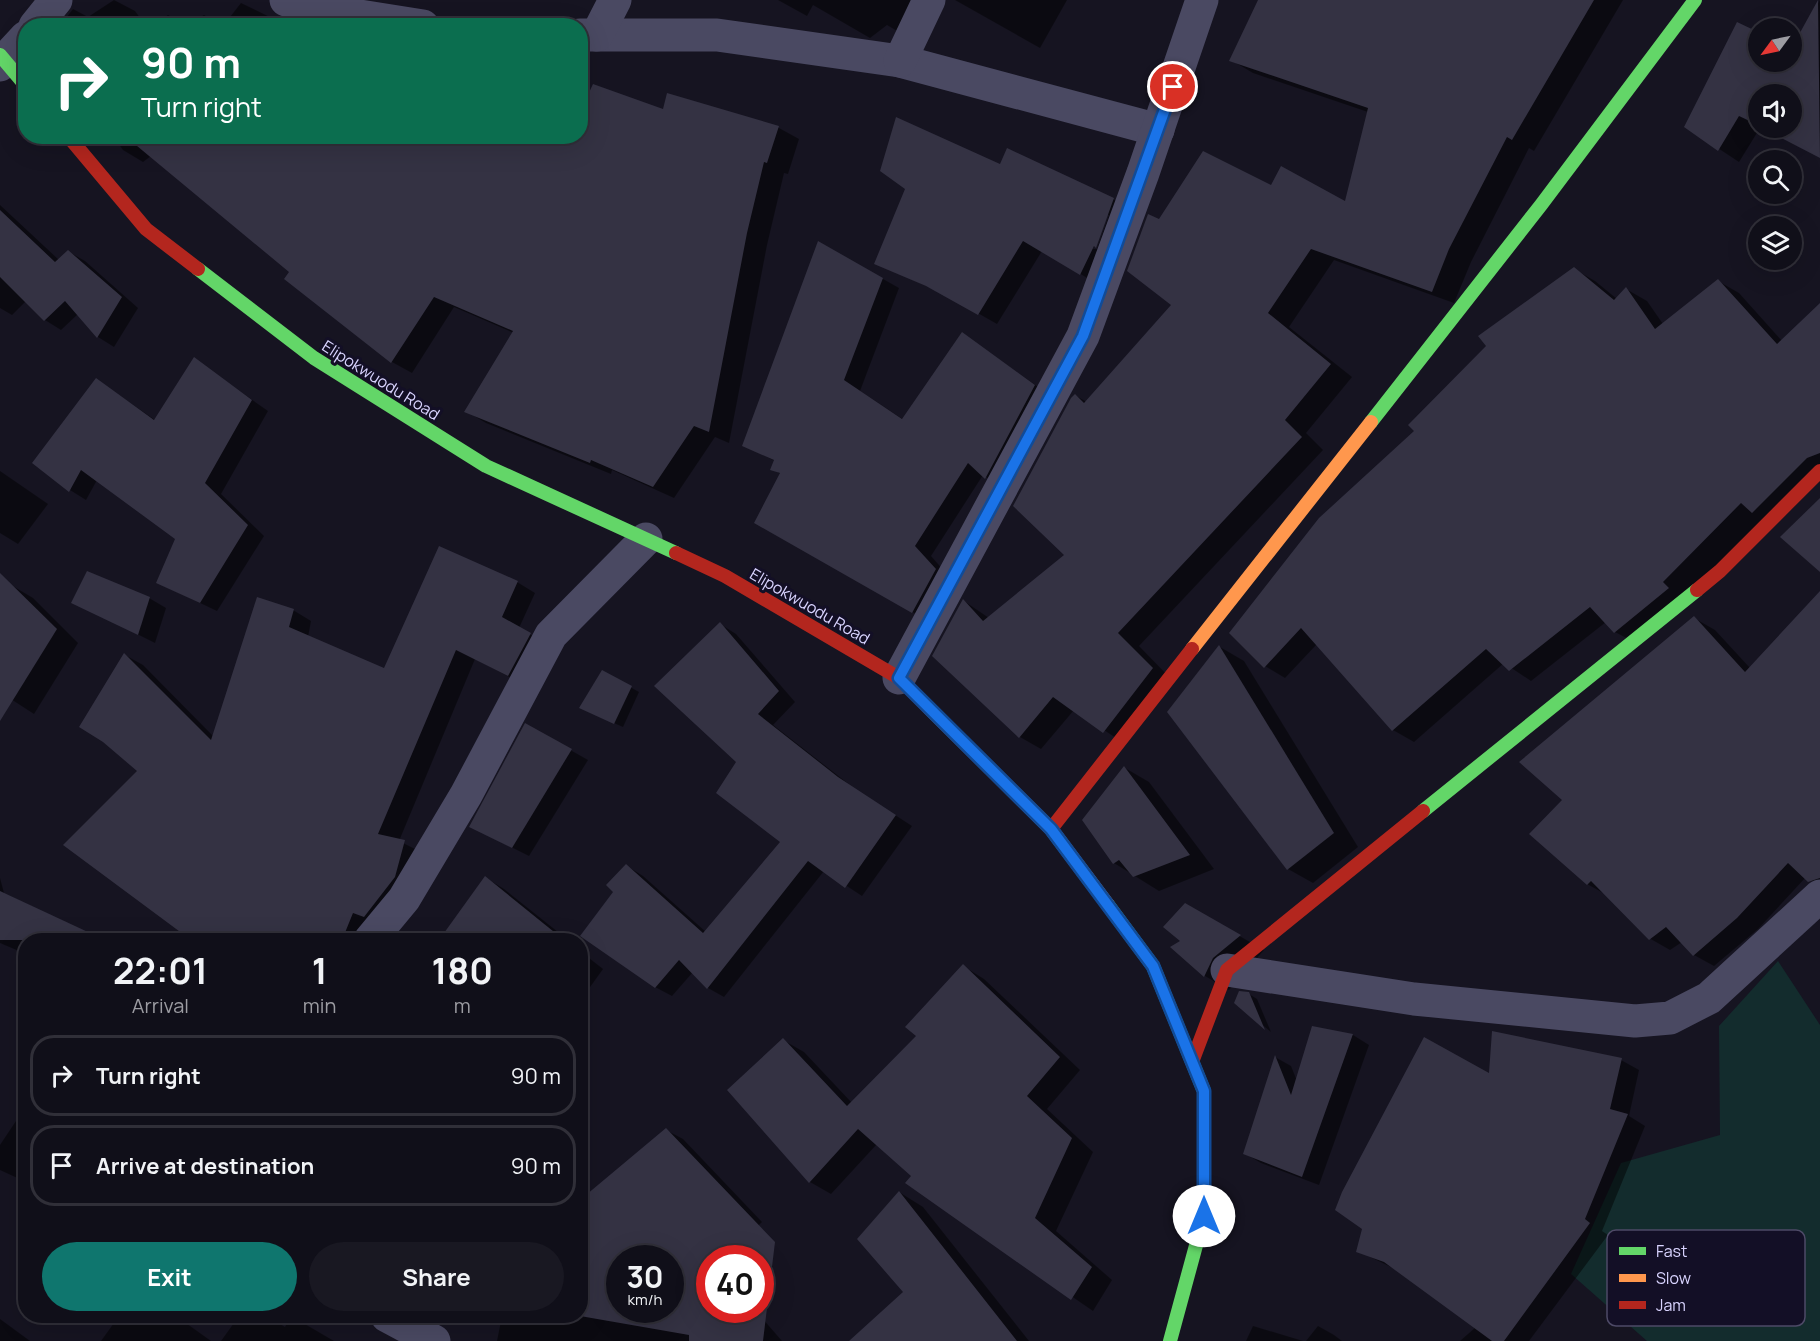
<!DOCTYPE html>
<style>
body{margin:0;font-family:Manrope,sans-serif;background:#191822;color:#f1f3f6;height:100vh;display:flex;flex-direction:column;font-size:22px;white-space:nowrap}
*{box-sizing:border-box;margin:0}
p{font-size:20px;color:#9c9ca2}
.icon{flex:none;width:33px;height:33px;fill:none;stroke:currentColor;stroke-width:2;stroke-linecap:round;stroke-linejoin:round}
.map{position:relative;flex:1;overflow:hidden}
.side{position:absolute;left:18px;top:933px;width:570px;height:390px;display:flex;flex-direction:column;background:#100f19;border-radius:24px;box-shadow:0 6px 24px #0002,0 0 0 2px #302f38}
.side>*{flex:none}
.hud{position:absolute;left:18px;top:18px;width:570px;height:126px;border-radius:24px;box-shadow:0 6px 24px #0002,0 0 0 2px #302f38;background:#0b6e4f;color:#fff;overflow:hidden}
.needle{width:39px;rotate:237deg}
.tools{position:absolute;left:1748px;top:18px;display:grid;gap:12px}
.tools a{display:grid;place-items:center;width:54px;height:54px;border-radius:50%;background:#100f19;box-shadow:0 6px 24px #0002,0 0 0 2px #302f38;font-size:30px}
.speed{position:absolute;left:606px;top:1245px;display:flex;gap:12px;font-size:30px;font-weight:700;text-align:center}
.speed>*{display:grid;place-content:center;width:78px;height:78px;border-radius:50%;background:#100f19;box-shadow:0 6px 24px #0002,0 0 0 2px #302f38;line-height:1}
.speed small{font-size:15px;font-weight:400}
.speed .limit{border:9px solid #d22;background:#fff;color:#111}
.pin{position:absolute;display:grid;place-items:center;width:51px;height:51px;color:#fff;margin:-26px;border:3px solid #fff;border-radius:50%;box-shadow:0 2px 6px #0007}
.me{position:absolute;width:66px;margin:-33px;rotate:0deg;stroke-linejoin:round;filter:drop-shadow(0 0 4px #0008)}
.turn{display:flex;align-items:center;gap:21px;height:126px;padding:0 24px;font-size:27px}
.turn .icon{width:78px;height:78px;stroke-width:2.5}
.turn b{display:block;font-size:42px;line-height:51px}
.eta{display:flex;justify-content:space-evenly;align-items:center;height:102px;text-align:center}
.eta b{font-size:36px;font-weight:700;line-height:42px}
.primary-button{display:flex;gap:12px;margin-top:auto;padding:12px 24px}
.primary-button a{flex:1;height:69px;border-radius:36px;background:#0f766e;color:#fff;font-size:24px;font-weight:700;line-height:69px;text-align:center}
.primary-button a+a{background:#191822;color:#f1f3f6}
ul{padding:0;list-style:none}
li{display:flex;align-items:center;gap:18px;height:81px;margin:0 12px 9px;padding:0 12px;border:3px solid #302f38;border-radius:24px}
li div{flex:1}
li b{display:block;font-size:22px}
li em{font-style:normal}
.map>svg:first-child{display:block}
.green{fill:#132c2d}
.shadow{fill:#0007;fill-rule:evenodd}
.building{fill:#343243;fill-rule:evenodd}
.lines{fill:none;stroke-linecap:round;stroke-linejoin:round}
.street{stroke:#4a4962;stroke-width:33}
.fast{stroke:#63d668;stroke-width:14}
.slow{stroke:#ff974d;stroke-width:14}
.jam{stroke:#b3261e;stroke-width:14}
.route-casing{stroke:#114b97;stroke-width:15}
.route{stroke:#1a73e8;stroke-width:10}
.labels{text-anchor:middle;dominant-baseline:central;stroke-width:6;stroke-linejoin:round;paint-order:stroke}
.street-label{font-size:16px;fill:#d9d4ff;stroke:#130f26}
.key{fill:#130f26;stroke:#4e4a67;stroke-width:1.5}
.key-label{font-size:16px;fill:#d9d4ff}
</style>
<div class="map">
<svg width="1820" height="1341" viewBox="0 0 1820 1341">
<rect width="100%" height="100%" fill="#161421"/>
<path class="green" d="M1778,961L1820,1025V1341H1647L1571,1274L1621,1163L1720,1135L1719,1026Z"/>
<g class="shadow">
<path d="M114,0L135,11L146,26H60L73,9L88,17Z"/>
<path d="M778,0H934L914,41L887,25L870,38L813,5L807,16Z"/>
<path d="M955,0H1067L1040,48Z"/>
<path d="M1260,0H1623L1534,151L1529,148L1471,262L1454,303L1334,260L1289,327L1352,377L1306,433L1323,450L1139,646L1174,682L1125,744L1074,710L1041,749L1020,737L964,601L989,618L1066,555L1076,396L1087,402L1173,304L1159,221L1272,187L1346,204L1368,112L1253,73L1231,60Z"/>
<path d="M1820,0V157L1763,128H1791V94H1758L1760,128L1739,162L1686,127L1758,34V62H1791V51Z"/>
<path d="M241,3L288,26H223Z"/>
<path d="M168,15L185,25L204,15L222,26H153Z"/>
<path d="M668,95L779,128L799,139L788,174L784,173L767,245L729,443L715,437L674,498L612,470L611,474L486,423L466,411L514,333L454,307L412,373L392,362L291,272L151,156L143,162L123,150L113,136H580L664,111Z"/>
<path d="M1000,166L1113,199L1132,210L1099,285L1042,251L997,324L946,295L876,263L906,189ZM1106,214L1109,215L1097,249H1093Z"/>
<path d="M0,205L59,260L69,252L85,261L138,308L114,347L98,337L78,314L61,330L45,320L26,301L12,315L0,308Z"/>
<path d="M819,243L899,288L860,391L904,420L962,334L1051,396L1002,487L983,475L931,556L952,580L930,622L756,523L781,474L772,469L775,461L744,445Z"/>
<path d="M1574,269L1595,281L1617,299L1626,289L1647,301L1663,324L1718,281L1739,293L1782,341L1820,305V477L1636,643L1615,632L1606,622L1531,681L1504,663L1414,742L1393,730L1317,644L1285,678L1265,666L1416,431Z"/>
<path d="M194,359L268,411L221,494L264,536L217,611L158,583L177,539L97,480L86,500L70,490L97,380L155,420Z"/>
<path d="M0,471L48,504L18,544L0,533Z"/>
<path d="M517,582L535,593L519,628L548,645L527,686L475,659L399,841L423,853L375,940H193L66,845L140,771L125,655L143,665L214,737L293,610L311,621L308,637L385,670Z"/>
<path d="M11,585L33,598L78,643L34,714L0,692V604Z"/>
<path d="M1820,593V886L1806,877L1758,929L1714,966L1694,955L1682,942L1670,950L1649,938L1607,895L1587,884L1564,800L1694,618L1715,630L1750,668Z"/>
<path d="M149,598L166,608L155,643L73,602Z"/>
<path d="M720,624L736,634L795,702L773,725L855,789L912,826L862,896L824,871L724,997L708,988L693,972L672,996L655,987L615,891L627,866L643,876L706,932L782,842L738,762Z"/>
<path d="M1220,647L1244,661L1358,847L1313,883L1288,869Z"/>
<path d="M603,672L639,692L623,727L589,712Z"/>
<path d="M526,725L588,760L529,856L471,827Z"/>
<path d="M1125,768L1149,782L1214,869L1159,891L1114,863Z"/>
<path d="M0,878L4,893L102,940H26V954L0,943Z"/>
<path d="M486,878L504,889L568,940H441Z"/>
<path d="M1185,905L1264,950L1229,990L1205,976L1173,947L1182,941Z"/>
<path d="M580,951L603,969L580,1001Z"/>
<path d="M963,966L984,979L1080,1070L1047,1109L1093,1152L1056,1231L1112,1280L1093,1311L907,1183L914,1176L877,1144L831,1194L810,1182L783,1040L804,1052L852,1103L918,1036Z"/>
<path d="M1249,994L1257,999L1271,1032L1236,1003Z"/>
<path d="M1313,1028L1353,1035L1369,1045L1319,1185L1261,1163L1244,1153L1275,1057L1291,1066L1297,1081Z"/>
<path d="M1621,1060L1639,1070L1629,1116L1645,1126L1602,1231L1608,1235L1529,1341H1460L1476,1327L1395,1269L1358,1251L1491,1075Z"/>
<path d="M26,1106V1182L0,1170V1145Z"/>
<path d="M666,1130L683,1139L762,1222L725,1258H710V1310H755L782,1341H497L502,1316H580ZM620,1258H670V1310H620Z"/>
<path d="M899,1192L923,1207L1029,1341H862L905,1292Z"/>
<path d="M119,1316H176L211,1341H101Z"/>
<path d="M239,1316H267L285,1327L291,1316L334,1341H221Z"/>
<path d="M0,1319L30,1341H0Z"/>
<path d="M1253,1326L1303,1341H1246Z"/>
<path d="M1318,1326L1334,1335L1342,1341H1306Z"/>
</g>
<g class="building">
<path d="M1258,0H1594L1512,140L1507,137L1449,249L1432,292L1311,249L1268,313L1331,364L1285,420L1302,437L1118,633L1153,668L1103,733L1053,697L1019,738L932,656L963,599L983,621L1064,555L1013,506L1071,398L1075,394L1084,403L1171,305L1127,271L1148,214L1159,219L1203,151L1271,185L1281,166L1345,201L1368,108L1229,61Z"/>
<path d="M1818,0L1820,158L1762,128H1791V94H1758V125L1739,116L1718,151L1684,127L1737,22L1758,32V62H1791V49Z"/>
<path d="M593,84L663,109L667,93L779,126L767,163L764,162L747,233L709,432L694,426L653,487L591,460L590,463L464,412L513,331L434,297L391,363L284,279L289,272L125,136H580V112Z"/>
<path d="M896,117L1000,164L1007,148L1114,198L1096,248L1094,246L1080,275L1023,241L978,315L926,286L874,264L905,189L880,171Z"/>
<path d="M0,210L55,262L68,250L122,297L97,338L65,301L44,321L0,277Z"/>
<path d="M818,241L883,278L844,380L902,419L962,332L1035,385L985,479L968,463L915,546L936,569L912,613L754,523L780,473L770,470L774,460L742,446Z"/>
<path d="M1574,267L1614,300L1626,287L1655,329L1718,279L1777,344L1820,303V453L1807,458L1752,513L1741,503L1663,582L1669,588L1614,633L1590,607L1509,671L1486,649L1392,731L1301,628L1264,668L1229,633L1319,518L1414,431L1408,425L1486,346L1478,336Z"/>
<path d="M194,357L252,400L205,483L248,525L200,603L156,583L175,539L81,470L69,492L32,463L96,378L154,420Z"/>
<path d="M1820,498V572L1780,537Z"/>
<path d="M439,546L518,581L502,617L531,633L508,676L456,650L378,834L405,840L395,877L364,917L353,913L342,940H191L63,845L137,771L103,742L79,727L124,653L211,740L257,597L294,609L289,627L384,668Z"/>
<path d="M87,571L150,597L138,635L71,603Z"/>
<path d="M0,573L57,629L0,721Z"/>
<path d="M1820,591V878L1808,882L1788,863L1737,918L1693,956L1666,927L1649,940L1591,881L1587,885L1529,834L1562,800L1519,762L1694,616L1745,672Z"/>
<path d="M720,622L779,691L758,714L838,777L896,815L845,888L808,861L707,989L679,960L655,988L580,936L613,892L606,885L626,864L703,933L780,842L716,793L736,762L654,686Z"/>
<path d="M1219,645L1334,833L1287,870L1167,712Z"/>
<path d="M602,670L632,686L614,724L579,708Z"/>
<path d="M525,723L572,749L512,848L469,827Z"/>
<path d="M1124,766L1190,855L1133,877L1119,860L1113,864L1082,820Z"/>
<path d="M485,876L564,940H439Z"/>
<path d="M0,891L105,940H0Z"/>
<path d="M1185,903L1241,935L1213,958L1204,977L1170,947L1180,941L1163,927Z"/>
<path d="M963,964L1060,1057L1027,1096L1072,1138L1035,1218L1092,1267L1071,1300L905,1183L911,1176L858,1129L809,1183L727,1090L783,1038L847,1106L916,1036L905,1027Z"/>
<path d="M1239,991L1249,992L1265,1030L1234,1003Z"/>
<path d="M1312,1026L1353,1034L1302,1177L1243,1154L1275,1055L1291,1095Z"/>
<path d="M1492,1031L1622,1058L1610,1109L1628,1114L1585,1219L1590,1223L1504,1341H1492L1384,1262L1356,1252L1362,1229L1335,1210L1342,1192L1424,1037L1489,1073Z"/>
<path d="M666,1128L775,1242L763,1341H689V1335L580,1316V1200ZM620,1258H670V1310H620ZM710,1258H760V1310H710Z"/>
<path d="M899,1191L1017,1341H849L903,1292L857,1239Z"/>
</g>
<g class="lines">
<g class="street">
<path d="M286,0L315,9L423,26"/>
<path d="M35,26L56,0"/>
<path d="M580,35H717L900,61L1158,130"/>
<path d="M597,35L615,0"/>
<path d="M900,61L929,0"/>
<path d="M0,65L26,37"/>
<path d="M899,678L1083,336L1143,173L1202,0"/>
<path d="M370,940L404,899L466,795L551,635L646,539"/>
<path d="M1227,970L1414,999L1635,1021L1670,1018L1709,998L1820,896"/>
<path d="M387,1316L434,1341"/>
</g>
<g class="fast">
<path d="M0,55L26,86"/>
<path d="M198,269L314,358L486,466L676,553"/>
<path d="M1371,422L1541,205L1695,0"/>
<path d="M1423,811L1697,590"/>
<path d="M1108,905L1153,966L1204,1091V1216L1170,1341"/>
</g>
<g class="slow">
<path d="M1192,649L1371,422"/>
<path d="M929,708L1051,829L1108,905"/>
</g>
<g class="jam">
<path d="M68,136L146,229L198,269"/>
<path d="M676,553L725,576L899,678L929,708"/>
<path d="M1697,590L1720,571L1820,471"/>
<path d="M1051,829L1192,649"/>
<path d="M1192,1062L1227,970L1423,811"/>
</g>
</g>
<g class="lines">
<g class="route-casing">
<path id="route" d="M1173,87L1083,336L899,678L1051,829L1153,966L1204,1091V1216"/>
</g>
<use href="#route" class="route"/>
</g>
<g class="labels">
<g class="street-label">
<text transform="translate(381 380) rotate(32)">Elipokwuodu Road</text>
<text transform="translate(810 606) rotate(30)">Elipokwuodu Road</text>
</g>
</g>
<rect x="1607" y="1230" width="198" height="96" rx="9" class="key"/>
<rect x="1619" y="1247" width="27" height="8" fill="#63d668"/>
<rect x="1619" y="1274" width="27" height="8" fill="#ff974d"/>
<rect x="1619" y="1301" width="27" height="8" fill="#b3261e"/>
<g class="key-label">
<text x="1656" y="1257">Fast</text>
<text x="1656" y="1284">Slow</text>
<text x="1656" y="1311">Jam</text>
</g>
</svg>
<div class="tools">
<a><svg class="needle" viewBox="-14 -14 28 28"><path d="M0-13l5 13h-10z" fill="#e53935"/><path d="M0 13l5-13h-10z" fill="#9c9ca2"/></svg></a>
<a><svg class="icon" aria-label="sound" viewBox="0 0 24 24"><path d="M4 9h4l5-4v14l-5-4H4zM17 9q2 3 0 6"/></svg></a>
<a><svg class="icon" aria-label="search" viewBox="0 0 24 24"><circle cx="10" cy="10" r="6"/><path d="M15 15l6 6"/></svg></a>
<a><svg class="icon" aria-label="layers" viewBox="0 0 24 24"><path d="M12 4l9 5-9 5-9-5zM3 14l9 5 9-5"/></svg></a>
</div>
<div class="speed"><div>30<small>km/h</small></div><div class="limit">40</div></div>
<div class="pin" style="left:1173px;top:87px;background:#d93025"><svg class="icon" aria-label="arrive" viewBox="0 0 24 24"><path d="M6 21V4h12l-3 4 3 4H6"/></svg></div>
<svg class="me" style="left:1204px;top:1216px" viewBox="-20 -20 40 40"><circle r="19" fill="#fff"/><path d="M0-13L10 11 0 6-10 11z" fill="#1a73e8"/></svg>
<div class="hud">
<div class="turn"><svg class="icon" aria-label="right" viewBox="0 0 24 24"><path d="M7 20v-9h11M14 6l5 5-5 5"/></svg><div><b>90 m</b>Turn right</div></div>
</div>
<section class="side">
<div class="eta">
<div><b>22:01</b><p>Arrival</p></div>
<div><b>1</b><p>min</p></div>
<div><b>180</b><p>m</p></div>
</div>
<ul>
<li><svg class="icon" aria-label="right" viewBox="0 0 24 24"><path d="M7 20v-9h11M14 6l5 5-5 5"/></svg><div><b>Turn right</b></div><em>90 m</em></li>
<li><svg class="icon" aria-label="arrive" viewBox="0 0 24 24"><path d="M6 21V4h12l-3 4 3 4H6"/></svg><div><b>Arrive at destination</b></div><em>90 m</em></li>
</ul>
<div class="primary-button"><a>Exit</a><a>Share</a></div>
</section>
</div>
